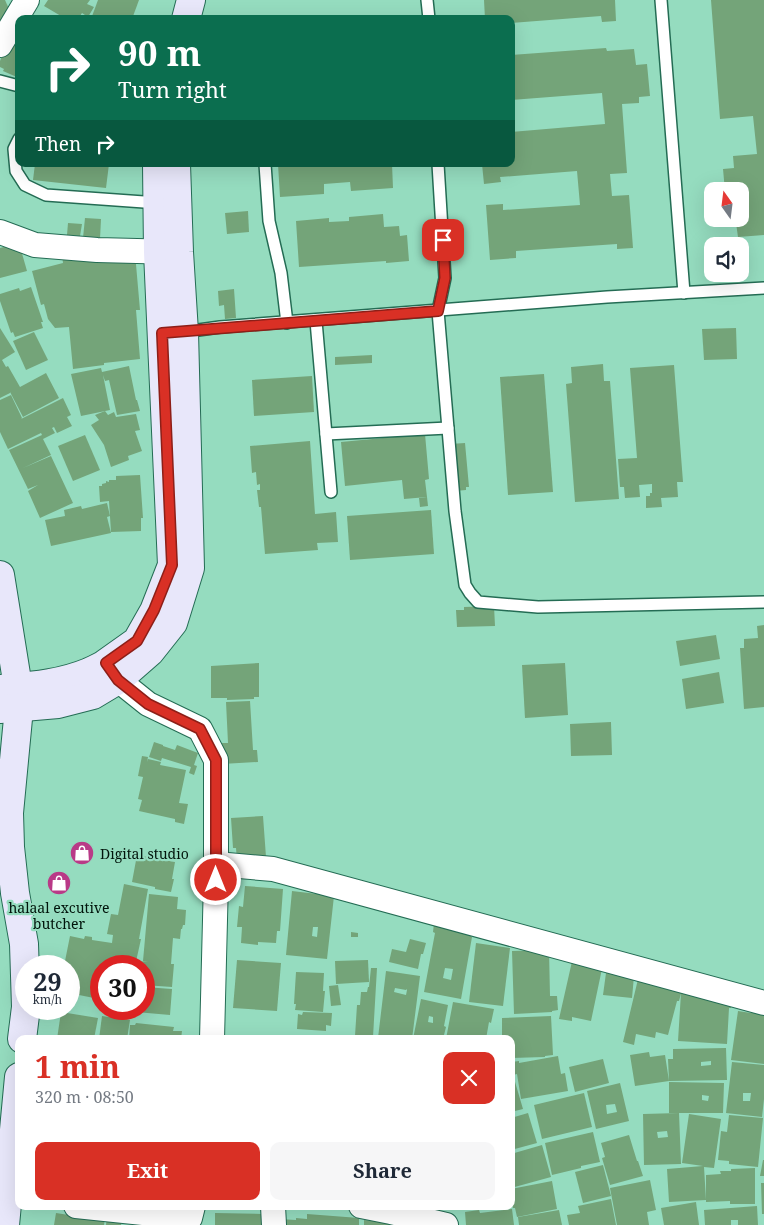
<!DOCTYPE html>
<meta charset="utf-8">
<style>
body{margin:0;font-family:"Noto Serif",serif;background:#f6f6f7;color:#1f2937;height:100vh;display:flex;flex-direction:column;font-size:19px;white-space:nowrap}
*{box-sizing:border-box;margin:0}
p{font-size:16px;color:#747a83}
.icon{flex:none;width:28px;height:28px;fill:none;stroke:currentColor;stroke-width:2;stroke-linecap:round;stroke-linejoin:round}
.map{position:relative;flex:1;overflow:hidden}
.panel{position:absolute;left:15px;top:1035px;width:500px;height:175px;display:flex;flex-direction:column;background:#fff;border-radius:10px;box-shadow:0 5px 20px #0002}
.panel>*{flex:none}
.hud{position:absolute;left:15px;top:15px;width:500px;height:152px;border-radius:10px;box-shadow:0 5px 20px #0002;background:#0b6e4f;color:#fff;overflow:hidden}
.needle{width:32px;rotate:346deg}
.controls{position:absolute;left:704px;top:182px;display:grid;gap:10px}
.controls a{display:grid;place-items:center;width:45px;height:45px;border-radius:10px;background:#fff;box-shadow:0 5px 20px #0002;font-size:25px}
.speed{position:absolute;left:15px;top:955px;display:flex;gap:10px;font-size:25px;font-weight:700;text-align:center}
.speed>*{display:grid;place-content:center;width:65px;height:65px;border-radius:50%;background:#fff;box-shadow:0 5px 20px #0002;line-height:1}
.speed small{font-size:12px;font-weight:400}
.speed .limit{border:8px solid #d22;background:#fff;color:#111}
.pin{position:absolute;display:grid;place-items:center;width:42px;height:42px;color:#fff;margin:-21px;border-radius:10px;box-shadow:0 2px 8px #0006}
.me{position:absolute;width:55px;margin:-28px;rotate:0deg;stroke-linejoin:round;filter:drop-shadow(0 0 4px #0008)}
.turn{display:flex;align-items:center;gap:18px;height:105px;padding:0 20px;font-size:22px}
.turn .icon{width:65px;height:65px;stroke-width:2.5}
.turn b{display:block;font-size:35px;line-height:42px}
.then{display:flex;align-items:center;height:48px;padding:0 20px;background:#0003;gap:10px;font-size:19px}
.round{display:grid;place-items:center;flex:none;width:52px;height:52px;border-radius:10px;background:#f6f6f7}
.head{display:flex;align-items:center;justify-content:space-between;height:85px;padding:0 20px}
h1{font-size:30px;font-weight:700;line-height:38px;color:#d93025}
.action{display:flex;gap:10px;margin-top:auto;padding:10px 20px}
.action a{flex:1;height:58px;border-radius:10px;background:#d93025;color:#fff;font-size:20px;font-weight:700;line-height:58px;text-align:center}
.action a+a{background:#f6f6f7;color:#1f2937}
.map>svg:first-child{display:block}
.building{fill:#74a479;fill-rule:evenodd}
.lines{fill:none;stroke-linecap:round;stroke-linejoin:round}
.lane-casing{stroke:#246c54;stroke-width:14}
.street-casing{stroke:#246c54;stroke-width:26}
.secondary-casing{stroke:#246c54;stroke-width:30}
.lane{stroke:#fff;stroke-width:11}
.street{stroke:#fff;stroke-width:24}
.secondary{stroke:#e8e7fa;stroke-width:28}
.route-casing{stroke:#8d1f18;stroke-width:12}
.route{stroke:#d93025;stroke-width:9}
.labels{text-anchor:middle;dominant-baseline:central;stroke-width:4.5;stroke-linejoin:round;paint-order:stroke}
.poi-label{font-size:14px;fill:#00140b;stroke:#95dcbf;text-anchor:start}
</style>
<div class="map">
<svg width="764" height="1225" viewBox="0 0 764 1225">
<rect width="100%" height="100%" fill="#95dcbf"/>
<g class="building">
<path d="M0,0H5L13,18L0,23Z"/>
<path d="M48,0H90L87,4L94,7L88,17L82,13L78,19H66L44,6Z"/>
<path d="M98,0H139L132,19H91Z"/>
<path d="M484,0H615L616,21L602,22L601,16L511,23V19H485Z"/>
<path d="M711,0H764V235L738,237L736,223L727,224V219H740V191H725L723,169L734,168L733,156L757,154L753,116L720,119Z"/>
<path d="M19,27V78L3,71L4,69L0,67V61L4,51Z"/>
<path d="M606,48L607,51L634,49L636,65L647,64L650,96L639,97V103L622,104L627,173L610,174L612,196L629,195L633,248L617,249V244L516,251V258L490,260L486,205L503,204V210L580,205L577,171L500,177L501,182L484,184L482,164H511V132L605,124L602,93L511,100V55Z"/>
<path d="M35,164H109L106,188L33,180Z"/>
<path d="M278,164H392L393,188L351,191L350,182L324,184V194L280,197Z"/>
<path d="M248,211L249,232L227,234L225,213Z"/>
<path d="M383,214L384,227L399,226L400,236L407,235L409,261L386,263V261L299,267L296,221L329,218V222L349,221V217Z"/>
<path d="M85,218L101,219L100,239L83,238Z"/>
<path d="M68,223L82,224L80,236L67,235Z"/>
<path d="M19,243L27,271L0,278V248Z"/>
<path d="M135,253L140,310H136L140,359L104,363V365L73,369L69,327L55,328L48,319L44,304L41,305L32,271L63,263L62,255Z"/>
<path d="M31,287L43,322H41L43,328L15,337L13,332L11,333L0,301V294L19,288L20,291Z"/>
<path d="M234,289L236,318L225,319L224,305L219,306L218,291Z"/>
<path d="M0,328L15,352L2,360L6,367L8,366L20,387L46,373L59,398L23,417L10,392V393L0,398Z"/>
<path d="M736,328L737,359L704,360L702,329Z"/>
<path d="M34,332L48,360L26,370L13,341Z"/>
<path d="M372,355V363L335,365V357Z"/>
<path d="M603,364L604,381H610L619,499L575,502L566,384L572,383L571,367Z"/>
<path d="M674,365L683,482H677L678,497L661,498L662,507L646,508V496H650V493H652V484L639,485L640,497L625,498L624,487H620L618,459L637,458L630,368Z"/>
<path d="M129,366L136,400H137L140,411L117,415L109,380L105,381L103,375L110,410L81,416L71,374L101,368L102,372Z"/>
<path d="M544,374L553,492L508,495L500,377Z"/>
<path d="M312,376L314,412L254,416L252,380Z"/>
<path d="M11,395L22,418L21,419L63,398L71,415L67,417L72,426L57,433L54,427L52,428L55,433L43,439L51,455L23,468L51,456L73,503L40,518L28,491L38,485L28,489L9,450L42,435L41,433L8,449L0,432V400Z"/>
<path d="M105,411L108,415L114,412L116,417L136,414L140,430L135,431L142,451L128,456L129,460L111,467L104,445L91,425L99,420L95,415Z"/>
<path d="M425,434L429,479L425,480L427,497L404,499L402,480L345,486L341,442Z"/>
<path d="M85,435L100,470L73,481L58,446Z"/>
<path d="M310,441L315,514L336,512L338,542L317,543L318,550L265,554L261,507H259L257,490H260V484L257,485L256,472L252,473L250,446Z"/>
<path d="M465,443L469,487H466V490L455,491L450,444Z"/>
<path d="M140,475L143,518H141V531L111,532L109,501L100,502L99,486H102V484L106,483V481L109,482V480H116V476Z"/>
<path d="M427,497L428,506L420,507L419,498Z"/>
<path d="M107,503L110,516L107,517L111,533L51,546L45,520L65,516L64,510L81,506L82,509Z"/>
<path d="M431,510L434,554L350,560L347,516Z"/>
<path d="M494,606L495,626L457,627L456,610H464V607Z"/>
<path d="M764,625V707L744,709L740,648H744V639L758,638L757,626Z"/>
<path d="M716,635L720,659L680,666L676,641Z"/>
<path d="M259,663V697H254V699L227,700V698H211V666Z"/>
<path d="M565,663L568,715L525,718L522,665Z"/>
<path d="M719,672L724,703L686,709L682,679Z"/>
<path d="M250,701L253,750H257L258,762L222,764L221,743H228L226,702Z"/>
<path d="M611,722L612,755L571,756L570,724Z"/>
<path d="M154,742L163,745V746L175,750L177,745L198,753L194,765L197,766L194,775L189,773L191,767L162,758L161,761L149,757Z"/>
<path d="M142,756L148,757L147,762L148,759L161,762L160,765L186,770L179,803L188,804L184,824L175,822V819L139,811L142,800L138,799L143,777L138,776Z"/>
<path d="M263,816L266,857L237,860L236,848H233L231,818Z"/>
<path d="M137,855L175,862L172,879H174L171,892L155,889V887L132,882Z"/>
<path d="M124,884L148,889L139,939H141L135,966H111L112,959H109L107,966H101V989L99,999L69,993V966H64L70,936L84,939L85,936L92,937V940L112,943L113,935L107,934L111,914L118,915Z"/>
<path d="M245,886L283,889L280,931H277L276,943L258,942V945L241,943L242,927H237L239,906L243,907Z"/>
<path d="M292,891L334,896L327,959L286,955ZM313,927H318L317,937L312,936Z"/>
<path d="M149,894L178,897L177,909L186,910L185,925H183L182,929H181L180,939L173,938L171,964H174L172,987L144,985V966H139V961L148,962L143,961Z"/>
<path d="M434,923L473,930L471,937H472L461,999L424,992L435,933L433,932ZM445,968L453,969L451,980L443,978Z"/>
<path d="M351,932L358,933V937H351Z"/>
<path d="M410,939L426,943L423,954H421L418,969L389,962L392,949L406,952Z"/>
<path d="M476,943L510,948L503,1006L469,1002Z"/>
<path d="M549,950L550,996H557L558,1010L552,1011V1012L514,1014L512,951Z"/>
<path d="M573,957L603,964L591,1021L572,1017V1021L559,1019Z"/>
<path d="M237,960L281,963L277,1011L233,1008Z"/>
<path d="M368,960L369,982L336,984L335,961Z"/>
<path d="M371,968H377L373,1037L355,1036L357,1005H360L361,992H367L368,987H369Z"/>
<path d="M386,971L420,976L412,1039L378,1038ZM395,988L406,990V989L407,990L406,995L394,992Z"/>
<path d="M296,972L324,973L323,991H325L323,1012L295,1010L296,1004H294Z"/>
<path d="M606,973L634,976L632,998L603,995Z"/>
<path d="M639,975L683,986L679,1001H677L668,1035L656,1032L655,1038L636,1034L634,1045L623,1042Z"/>
<path d="M338,985L341,1005L331,1006L329,986Z"/>
<path d="M144,987L172,989L170,1015L136,1012V1009H144Z"/>
<path d="M681,993L731,1000V1008H729L727,1044L678,1041Z"/>
<path d="M421,999L448,1005L444,1026L446,1027L443,1039H413ZM429,1016L433,1017V1023L428,1022Z"/>
<path d="M453,1002L494,1009L491,1023L489,1022L486,1039H470L461,1037V1039H446Z"/>
<path d="M752,1009L764,1011V1064L731,1060L738,1011L751,1013Z"/>
<path d="M61,1012L98,1018L94,1039H57Z"/>
<path d="M303,1012L332,1013L331,1026L326,1025V1031L297,1029L298,1014L302,1015Z"/>
<path d="M102,1016L130,1020L127,1039H99Z"/>
<path d="M551,1016L553,1055L545,1056V1057L511,1058V1039H502V1018Z"/>
<path d="M136,1023L174,1027L173,1031H182L181,1039H129L130,1025H135Z"/>
<path d="M726,1048L727,1080L669,1081L635,1086L630,1055L649,1052L650,1057L665,1055L669,1081L668,1059H673V1049ZM711,1061V1065L701,1066V1062Z"/>
<path d="M558,1056L561,1074L565,1073L568,1091L521,1099L517,1074L513,1075L523,1109L511,1112V1062L519,1061V1063Z"/>
<path d="M603,1059L609,1083L575,1092L569,1067Z"/>
<path d="M732,1062L764,1065V1099L762,1117L726,1113ZM743,1093H751L750,1101H743Z"/>
<path d="M669,1082L724,1083L723,1113H669ZM702,1095L709,1096L708,1101L702,1100Z"/>
<path d="M620,1083L629,1121L596,1129L587,1091ZM615,1104L617,1112L607,1114L606,1105Z"/>
<path d="M584,1093L592,1127L542,1139L534,1105Z"/>
<path d="M528,1113L537,1143L511,1150V1118Z"/>
<path d="M679,1113L681,1164L644,1165L643,1114ZM667,1131L668,1137L658,1138L657,1132Z"/>
<path d="M689,1114L721,1119L714,1168L704,1167L706,1200L669,1202L667,1169L703,1166L682,1163Z"/>
<path d="M729,1115L763,1118L758,1167L729,1164V1161L718,1160L721,1131L727,1132Z"/>
<path d="M593,1132L600,1162L581,1166V1168L552,1175L545,1143Z"/>
<path d="M629,1135L637,1161H638L643,1176L610,1185L602,1158L605,1157L601,1143Z"/>
<path d="M542,1145L551,1177L511,1188V1154Z"/>
<path d="M763,1160H764V1176H760Z"/>
<path d="M603,1165L611,1196L583,1203L575,1172Z"/>
<path d="M755,1168V1204H730V1201L706,1202V1175L721,1174L720,1171H731V1169Z"/>
<path d="M650,1180L656,1210L647,1212L649,1225H617L610,1188Z"/>
<path d="M552,1181L557,1209L517,1217L515,1208H513L511,1201V1189Z"/>
<path d="M761,1183H764V1214H762Z"/>
<path d="M611,1199L616,1225H569L567,1215L580,1213L578,1206Z"/>
<path d="M696,1202L699,1225H664L661,1208Z"/>
<path d="M475,1206H488V1207L476,1210Z"/>
<path d="M757,1206L758,1225H738V1220H731V1225H705L704,1210Z"/>
<path d="M512,1209L514,1225H466L465,1212L479,1210L480,1213Z"/>
<path d="M559,1210L562,1225H519L518,1217Z"/>
<path d="M56,1213L88,1218H105L104,1225H54Z"/>
<path d="M215,1213L263,1214V1225H215Z"/>
<path d="M307,1214L359,1218V1225H278L279,1219L296,1220V1218L307,1219Z"/>
<path d="M107,1215L122,1217L121,1225H106Z"/>
<path d="M364,1220L395,1223L394,1225H364Z"/>
</g>
<g class="lines">
<g class="lane-casing">
<g id="lane">
<path d="M427,0L429,19"/>
<path d="M661,0L684,293"/>
<path d="M0,81L19,86"/>
<path d="M19,139L14,149L16,171L25,185L46,195L158,203"/>
<path d="M265,164L269,221L281,273L287,323"/>
<path d="M438,164L445,278L438,311L455,511L465,585L470,593L478,602L538,607L764,602"/>
<path d="M316,321L331,492"/>
<path d="M184,332L220,327L607,297L764,288"/>
<path d="M326,434L448,428"/>
</g>
</g>
<g class="street-casing">
<g id="street">
<path d="M0,45L27,0"/>
<path d="M0,232L35,245L97,250L177,252"/>
<path d="M107,665L118,680L148,704L200,729L216,760V880L212,1039"/>
<path d="M216,864L273,869L764,1003"/>
<path d="M76,1206L190,1218L193,1206"/>
<path d="M273,1206L274,1225"/>
<path d="M361,1206L391,1212L446,1225"/>
</g>
</g>
<g class="secondary-casing">
<g id="secondary">
<path d="M186,19L191,0"/>
<path d="M0,575L18,687L19,708L9,813L10,847L15,893L24,944L26,1007L22,1039"/>
<path d="M0,689C31,686 60,684 89,672C95,669 101,667 106,663L137,641L154,611L172,565L158,252L157,164"/>
<path d="M0,709L58,704L93,695L118,680L150,652L173,623L190,568L184,332L179,252L176,164"/>
<path d="M5,1225L19,1077"/>
</g>
</g>
<use href="#lane" class="lane"/>
<use href="#street" class="street"/>
<use href="#secondary" class="secondary"/>
</g>
<g class="lines">
<g class="route-casing">
<path id="route" d="M216,880V760L200,729L148,704L118,680L106,663L137,641L154,610L172,565L162,333L438,311L445,278L443,240"/>
</g>
<use href="#route" class="route"/>
</g>
<defs>
<g id="shop-disc" transform="scale(1.25)"><circle r="9.5" fill="#b93a87" stroke="#95dcbf"/><path d="M-5-2.5h2.3a2.7 3.5 0 0 1 5.4 0H5L5.5 6h-11ZM-1.5-2.5h3a1.5 2.3 0 0 0-3 0Z" fill="#fff"/></g>
</defs>
<g fill-rule="evenodd">
<use href="#shop-disc" x="82" y="853"/>
<use href="#shop-disc" x="59" y="883"/>
</g>
<g class="labels">
<g class="poi-label">
<text x="100" y="853">Digital studio</text>
<text x="59" y="907" text-anchor="middle">halaal excutive<tspan x="59" dy="16">butcher</tspan></text>
</g>
</g>
</svg>
<div class="controls">
<a><svg class="needle" viewBox="-14 -14 28 28"><path d="M0-13l5 13h-10z" fill="#e53935"/><path d="M0 13l5-13h-10z" fill="#747a83"/></svg></a>
<a><svg class="icon" aria-label="sound" viewBox="0 0 24 24"><path d="M4 9h4l5-4v14l-5-4H4zM17 9q2 3 0 6"/></svg></a>
</div>
<div class="speed"><div>29<small>km/h</small></div><div class="limit">30</div></div>
<div class="pin" style="left:443px;top:240px;background:#d93025"><svg class="icon" aria-label="arrive" viewBox="0 0 24 24"><path d="M6 21V4h12l-3 4 3 4H6"/></svg></div>
<svg class="me" style="left:216px;top:880px" viewBox="-20 -20 40 40"><circle r="17" fill="#d93025" stroke="#fff" stroke-width="3"/><path d="M0-11L8 9 0 5-8 9z" fill="#fff"/></svg>
<div class="hud">
<div class="turn"><svg class="icon" aria-label="right" viewBox="0 0 24 24"><path d="M7 20v-9h11M14 6l5 5-5 5"/></svg><div><b>90 m</b>Turn right</div></div>
<div class="then">Then<svg class="icon" aria-label="right" viewBox="0 0 24 24"><path d="M7 20v-9h11M14 6l5 5-5 5"/></svg></div>
</div>
<section class="panel">
<div class="head"><div><h1>1 min</h1><p>320 m · 08:50</p></div><a class="round" style="background:#d93025;color:#fff"><svg class="icon" aria-label="close" viewBox="0 0 24 24"><path d="M6 6l12 12M18 6L6 18"/></svg></a></div>
<div class="action"><a>Exit</a><a>Share</a></div>
</section>
</div>
